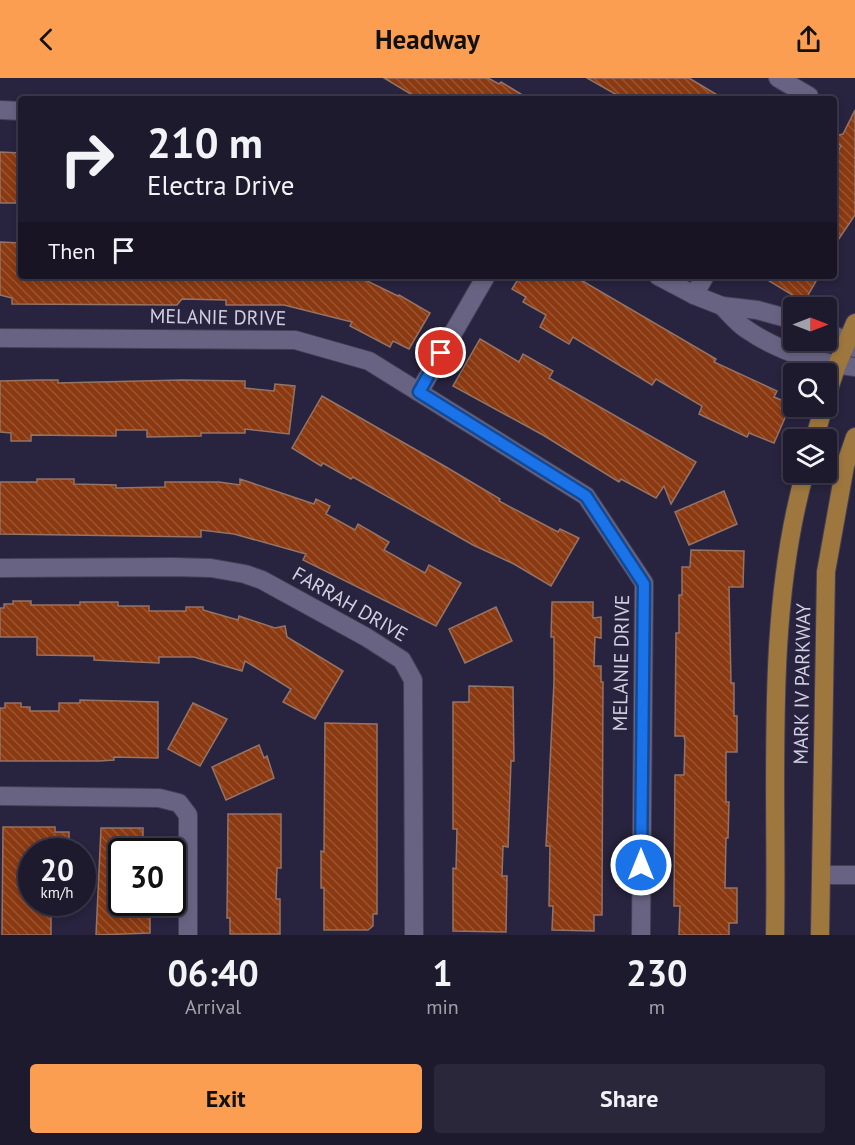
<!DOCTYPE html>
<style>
body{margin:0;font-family:"PT Sans",sans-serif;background:#2b273a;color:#f1f3f6;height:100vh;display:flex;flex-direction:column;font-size:22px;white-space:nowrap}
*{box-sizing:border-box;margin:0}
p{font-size:20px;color:#a1a1aa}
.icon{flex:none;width:33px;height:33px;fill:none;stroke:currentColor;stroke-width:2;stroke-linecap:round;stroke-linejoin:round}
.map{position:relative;height:857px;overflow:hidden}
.side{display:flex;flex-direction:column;background:#1e1a2e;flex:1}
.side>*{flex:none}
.guide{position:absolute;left:18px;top:18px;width:819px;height:183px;border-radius:6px;box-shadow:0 3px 9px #0003,0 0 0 2px #3c384a;background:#1e1a2e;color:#f1f3f6;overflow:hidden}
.needle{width:39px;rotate:90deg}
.controls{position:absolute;left:783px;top:219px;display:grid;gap:12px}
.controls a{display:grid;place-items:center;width:54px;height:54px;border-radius:6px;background:#1e1a2e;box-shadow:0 3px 9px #0003,0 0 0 2px #3c384a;font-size:30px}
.speed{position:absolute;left:18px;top:760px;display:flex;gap:12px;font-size:30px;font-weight:700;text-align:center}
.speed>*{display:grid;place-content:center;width:78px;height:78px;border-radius:50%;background:#1e1a2e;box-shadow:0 3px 9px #0003,0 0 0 2px #3c384a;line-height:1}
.speed small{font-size:15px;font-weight:400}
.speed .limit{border:3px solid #111;border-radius:9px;background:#fff;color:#111}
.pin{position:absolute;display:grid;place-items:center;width:51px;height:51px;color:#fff;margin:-26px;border:3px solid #fff;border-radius:50%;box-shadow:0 2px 6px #0007}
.me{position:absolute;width:66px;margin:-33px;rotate:0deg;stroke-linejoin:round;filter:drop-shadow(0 0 4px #0008)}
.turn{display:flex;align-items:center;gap:21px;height:126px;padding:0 30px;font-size:27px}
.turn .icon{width:78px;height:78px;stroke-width:2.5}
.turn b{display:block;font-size:42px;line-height:51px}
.then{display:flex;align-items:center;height:57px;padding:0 30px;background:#0003;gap:12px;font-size:22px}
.eta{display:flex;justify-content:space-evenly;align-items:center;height:102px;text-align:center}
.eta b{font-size:36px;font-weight:700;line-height:42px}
.cta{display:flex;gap:12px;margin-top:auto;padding:12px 30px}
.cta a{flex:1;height:69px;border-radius:6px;background:#fb9e51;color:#111;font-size:24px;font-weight:700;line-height:69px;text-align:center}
.cta a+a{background:#2b273a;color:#f1f3f6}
header{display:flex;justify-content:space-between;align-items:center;height:78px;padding:0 30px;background:#fb9e51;color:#111;font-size:27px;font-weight:700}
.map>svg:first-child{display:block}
.building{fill:url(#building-back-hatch);stroke:#957365;stroke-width:1.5}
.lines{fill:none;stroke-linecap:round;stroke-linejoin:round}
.minor-casing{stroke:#433f55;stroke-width:20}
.major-casing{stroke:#433f55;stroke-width:20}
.minor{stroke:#686382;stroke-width:18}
.major{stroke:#9d773e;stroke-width:18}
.route-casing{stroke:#114b97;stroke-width:15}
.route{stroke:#1a73e8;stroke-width:10}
.labels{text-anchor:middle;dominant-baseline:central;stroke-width:6;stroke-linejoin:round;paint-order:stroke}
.street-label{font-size:20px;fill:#d1cfe1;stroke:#28233e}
</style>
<header><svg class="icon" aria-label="back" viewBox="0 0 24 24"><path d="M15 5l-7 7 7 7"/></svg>Headway<svg class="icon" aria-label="share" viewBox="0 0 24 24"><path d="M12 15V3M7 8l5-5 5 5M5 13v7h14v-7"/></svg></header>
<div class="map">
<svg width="855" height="857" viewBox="0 0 855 857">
<defs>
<pattern id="building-back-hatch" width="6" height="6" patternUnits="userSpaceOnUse" patternTransform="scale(1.5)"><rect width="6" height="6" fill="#8a3911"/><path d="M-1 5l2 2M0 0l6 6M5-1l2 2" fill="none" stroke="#953"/></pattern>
</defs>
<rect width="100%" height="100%" fill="#28233e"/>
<g class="building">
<path d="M384,0H488L499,6L501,4L529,21H419Z"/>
<path d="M587,0H689L724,21H624Z"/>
<path d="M855,32V137L834,168V80L841,68L834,63V58L843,56Z"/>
<path d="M0,74L21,75V125H0Z"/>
<path d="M0,164L21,165V198H367L365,202L398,218L399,217L430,235L409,271L393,263L390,269L350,248L352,244L284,227H226V222L182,221L177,227L12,226V220L0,217Z"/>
<path d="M520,198H574L716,281L714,284L777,313L774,319L791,326L774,365L749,355L747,359L699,336L702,328L656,301L652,307L573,259L569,266L540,249L546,237L523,224L526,219L512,211Z"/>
<path d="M761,198H819L804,224Z"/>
<path d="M480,261L519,284L523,276L553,293L549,300L696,384L671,426L664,408L656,420L621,401L619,404L543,357L453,308Z"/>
<path d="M38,302H58V305L182,302L245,303V310L274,313L275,306L295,308L289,356L245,351V355H201V358L147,359V352H116V358L31,357V363H11V355L0,354V303Z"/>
<path d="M322,318L446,389L500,421L499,423L558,454L560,451L579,460L551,508L514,486L473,467L353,399L351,401L323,385L321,388L292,370Z"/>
<path d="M37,401H74V406L116,407V410L165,409V404H219L240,407V401L314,426L316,421L330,428L326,436L355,452L358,446L389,464L384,472L425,495L429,487L461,505L436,548L303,482L306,476L234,456L201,452V459L0,456V404H37Z"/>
<path d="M724,413L737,446L689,467L675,434Z"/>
<path d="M691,472L744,473L743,509H729L731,605H734V638H737V674H726V724H729L728,760H726L725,810H737V845H729V857H679L680,828H674L675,697H684L685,663L684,658H675L676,555H679V517H682V489H690Z"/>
<path d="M13,523H31V527H80V524H118V528H149V533H186V529H203V532L238,542L239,538L275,550L285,548L287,559L343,593L315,641L283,624L291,611L245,583L242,593L194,579H159V585L94,582V578L37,577V559H0V530H4V526H13Z"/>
<path d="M552,524H593V540L601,539V560L595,559L594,588H601V604H603L602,837H594V853L552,852L553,828H549L550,768H546L554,604V559H551Z"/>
<path d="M496,529L512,563L465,585L449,551Z"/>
<path d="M469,608L513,609L514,683H511L508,769L503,768L502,798H507L506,854L453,853V790L456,791L457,751H453V624H469Z"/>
<path d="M80,622L158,624V680L114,679V682L99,683H0V630H5V625H21V629H30V633H59V625H80Z"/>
<path d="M193,625L227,641L200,688L168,671Z"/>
<path d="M325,645L377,646V836H373V848L368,852H324V810H321V773L324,774Z"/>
<path d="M259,667L264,680L267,678L274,700L226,722L212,689Z"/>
<path d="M228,736H281V790H277L276,821H280V856H230V840H227Z"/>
<path d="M3,749H55V754H69V774H32V825H51V857H2Z"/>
<path d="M101,750H143V774H122V825H150V855L96,857Z"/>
</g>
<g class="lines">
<g class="minor-casing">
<g id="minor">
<path d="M778,0L809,18L807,21"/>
<path d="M0,32L21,33"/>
<path d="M658,198L694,217L722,228L757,232L794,242"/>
<path d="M694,217L705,198"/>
<path d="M722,228C730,236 737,245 746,251C778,273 816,285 855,289"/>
<path d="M826,254L847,263L855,270"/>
<path d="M0,260L295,262L369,283L586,418L644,505L641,857"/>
<path d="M419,314L486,198"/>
<path d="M0,490L173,489L211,490L245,496L262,502L366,559L402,582L413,602L414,857"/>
<path d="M0,718L159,720L179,725L188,737V857"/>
<path d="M822,797H855"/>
</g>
</g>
<g class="major-casing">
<g id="major">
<path d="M826,320L837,287L855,245"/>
<path d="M814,362L824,328"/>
<path d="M775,857C778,707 764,540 805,394"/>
<path d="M820,857L826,494L845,388L855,359"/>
</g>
</g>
<use href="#minor" class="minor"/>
<use href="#major" class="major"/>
</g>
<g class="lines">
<g class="route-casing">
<path id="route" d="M441,275L419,314L586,418L644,506L641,787"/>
</g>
<use href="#route" class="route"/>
</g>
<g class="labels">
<g class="street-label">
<text transform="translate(218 239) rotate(1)">MELANIE DRIVE</text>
<text transform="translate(350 526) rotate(30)">FARRAH DRIVE</text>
<text transform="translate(621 585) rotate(-89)">MELANIE DRIVE</text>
<text transform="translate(802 606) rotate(-89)">MARK IV PARKWAY</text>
</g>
</g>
</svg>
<div class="controls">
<a><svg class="needle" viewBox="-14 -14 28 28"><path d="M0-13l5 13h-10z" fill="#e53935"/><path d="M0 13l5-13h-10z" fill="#a1a1aa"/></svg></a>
<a><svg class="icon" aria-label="search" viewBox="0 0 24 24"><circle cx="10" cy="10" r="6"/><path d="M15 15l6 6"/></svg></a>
<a><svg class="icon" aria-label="layers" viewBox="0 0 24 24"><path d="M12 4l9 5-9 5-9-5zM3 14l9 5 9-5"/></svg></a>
</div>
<div class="speed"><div>20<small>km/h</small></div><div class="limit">30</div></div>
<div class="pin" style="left:441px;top:275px;background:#d93025"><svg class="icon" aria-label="arrive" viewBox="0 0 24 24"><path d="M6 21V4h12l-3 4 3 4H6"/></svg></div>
<svg class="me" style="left:641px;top:787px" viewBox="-20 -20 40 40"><circle r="17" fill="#1a73e8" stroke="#fff" stroke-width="3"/><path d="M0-11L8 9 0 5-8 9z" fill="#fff"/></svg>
<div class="guide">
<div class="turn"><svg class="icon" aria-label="right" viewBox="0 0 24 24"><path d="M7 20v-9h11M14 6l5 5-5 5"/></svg><div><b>210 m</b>Electra Drive</div></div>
<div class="then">Then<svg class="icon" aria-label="arrive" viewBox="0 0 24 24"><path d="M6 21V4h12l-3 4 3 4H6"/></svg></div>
</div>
</div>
<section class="side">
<div class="eta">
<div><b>06:40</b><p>Arrival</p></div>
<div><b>1</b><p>min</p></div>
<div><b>230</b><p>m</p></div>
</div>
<div class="cta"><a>Exit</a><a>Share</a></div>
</section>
